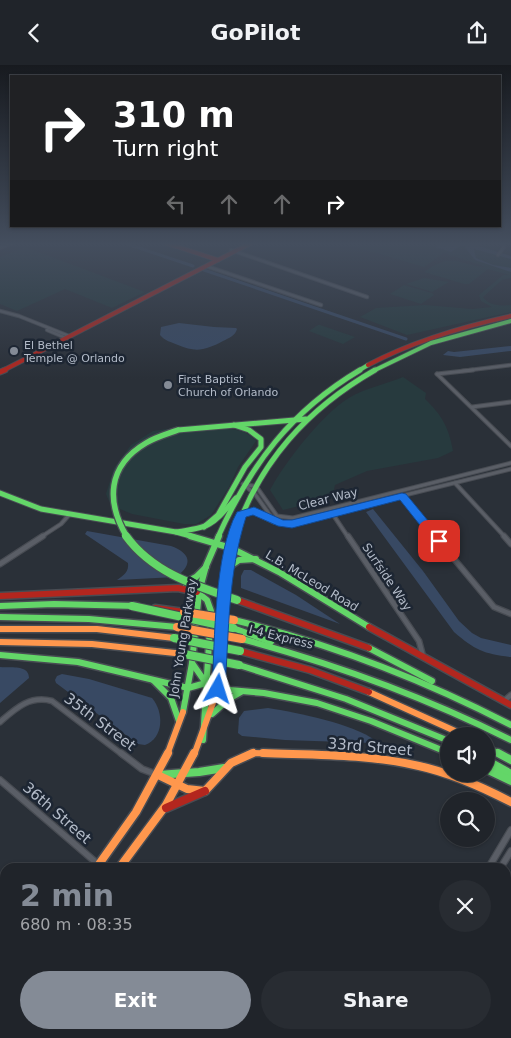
<!DOCTYPE html>
<meta charset="utf-8">
<style>
body{margin:0;font-family:"DejaVu Sans",sans-serif;background:#282c32;color:#f1f3f6;height:100vh;display:flex;flex-direction:column;font-size:19px;white-space:nowrap}
*{box-sizing:border-box;margin:0}
p{font-size:16px;color:#a2a4a8}
.icon{flex:none;width:28px;height:28px;fill:none;stroke:currentColor;stroke-width:2;stroke-linecap:round;stroke-linejoin:round}
.map{position:relative;flex:1;overflow:hidden}
.sheet{position:absolute;left:0px;top:798px;width:511px;height:176px;display:flex;flex-direction:column;background:#20242a;border-radius:15px 15px 0 0;box-shadow:0 1px 4px #0004,0 0 0 1px #3d4147}
.sheet>*{flex:none}
.top-card{position:absolute;left:10px;top:10px;width:491px;height:152px;border-radius:0px;box-shadow:0 1px 4px #0004,0 0 0 1px #3d4147;background:#202124;color:#fff;overflow:hidden}
.controls{position:absolute;left:440px;top:662px;display:grid;gap:10px}
.controls a{display:grid;place-items:center;width:55px;height:55px;border-radius:50%;background:#20242a;box-shadow:0 1px 4px #0004,0 0 0 1px #3d4147;font-size:25px}
.pin{position:absolute;display:grid;place-items:center;width:42px;height:42px;color:#fff;margin:-21px;border-radius:10px;box-shadow:0 2px 8px #0006}
.me{position:absolute;width:55px;margin:-28px;rotate:6deg;stroke-linejoin:round;filter:drop-shadow(0 0 4px #0008)}
.turn{display:flex;align-items:center;gap:18px;height:105px;padding:0 20px;font-size:22px}
.turn .icon{width:65px;height:65px;stroke-width:2.5}
.turn b{display:block;font-size:35px;line-height:42px}
.lanes{display:flex;align-items:center;height:48px;padding:0 20px;background:#0003;justify-content:center;gap:25px;direction:ltr}
.lanes .off{opacity:.35}
.round{display:grid;place-items:center;flex:none;width:52px;height:52px;border-radius:26px;background:#282c32}
.summary{display:flex;align-items:center;justify-content:space-between;height:85px;padding:0 20px}
h1{font-size:30px;font-weight:600;line-height:38px;color:#848b96}
.cta{display:flex;gap:10px;margin-top:auto;padding:10px 20px}
.cta a{flex:1;height:58px;border-radius:30px;background:#848b96;color:#fff;font-size:20px;font-weight:600;line-height:58px;text-align:center}
.cta a+a{background:#282c32;color:#f1f3f6}
header{display:flex;justify-content:space-between;align-items:center;height:65px;padding:0 20px;background:#20242a;font-size:22px;font-weight:600}
.map>svg:first-child{display:block}
.green{fill:#273a3e}
.water{fill:#384963}
.lines{fill:none;stroke-linecap:round;stroke-linejoin:round}
.canal{stroke:#384963;stroke-width:3}
.street-far3-casing{stroke:#484c53;stroke-width:4.5}
.street-far2-casing{stroke:#484c53;stroke-width:5}
.street-far1-casing{stroke:#484c53;stroke-width:7}
.street-casing{stroke:#484c53;stroke-width:8}
.fast-far3-casing{stroke:#484c53;stroke-width:5.5}
.fast-far2-casing{stroke:#484c53;stroke-width:7}
.fast-far1-casing{stroke:#484c53;stroke-width:9}
.fast-casing{stroke:#484c53;stroke-width:11}
.slow-far1-casing{stroke:#484c53;stroke-width:9}
.slow-casing{stroke:#484c53;stroke-width:11}
.jam-far3-casing{stroke:#484c53;stroke-width:5.5}
.jam-far2-casing{stroke:#484c53;stroke-width:7}
.jam-far1-casing{stroke:#484c53;stroke-width:9}
.jam-casing{stroke:#484c53;stroke-width:11}
.street-far3{stroke:#5a5e66;stroke-width:2.5}
.street-far2{stroke:#5a5e66;stroke-width:3}
.street-far1{stroke:#5a5e66;stroke-width:4.5}
.street{stroke:#5a5e66;stroke-width:5.5}
.fast-far3{stroke:#63d668;stroke-width:4}
.fast-far2{stroke:#63d668;stroke-width:5}
.fast-far1{stroke:#63d668;stroke-width:6}
.fast{stroke:#63d668;stroke-width:8}
.slow-far1{stroke:#ff974d;stroke-width:6}
.slow{stroke:#ff974d;stroke-width:8}
.jam-far3{stroke:#b3261e;stroke-width:4}
.jam-far2{stroke:#b3261e;stroke-width:5}
.jam-far1{stroke:#b3261e;stroke-width:6}
.jam{stroke:#b3261e;stroke-width:8}
.fast-bridge-far1-casing{stroke:#474c53;stroke-width:8;stroke-linecap:butt}
.fast-bridge-casing{stroke:#474c53;stroke-width:10;stroke-linecap:butt}
.slow-bridge-casing{stroke:#474c53;stroke-width:10;stroke-linecap:butt}
.fast-bridge-far1{stroke:#63d668;stroke-width:5.5}
.fast-bridge{stroke:#63d668;stroke-width:8}
.slow-bridge{stroke:#ff974d;stroke-width:8}
.route{fill:#1a73e8;stroke:#114b97}
.poi-dot{fill:#848b96;stroke:#1d2633;stroke-width:2}
.labels{text-anchor:middle;dominant-baseline:central;stroke-width:5;stroke-linejoin:round;paint-order:stroke}
.far-poi-label{font-size:11px;fill:#b4bcc9;stroke:#1d2633;text-anchor:start}
.street-label{font-size:12px;fill:#b4bcc9;stroke:#1d2633}
.near-street-label{font-size:15px;fill:#b4bcc9;stroke:#1d2633}
</style>
<header><svg class="icon" aria-label="back" viewBox="0 0 24 24"><path d="M15 5l-7 7 7 7"/></svg>GoPilot<svg class="icon" aria-label="share" viewBox="0 0 24 24"><path d="M12 15V3M7 8l5-5 5 5M5 13v7h14v-7"/></svg></header>
<div class="map">
<svg width="511" height="973" viewBox="0 0 511 973">
<rect width="100%" height="100%" fill="#2a3038"/>
<g class="green">
<path d="M341,178H463L500,181L496,187L511,192V213L502,215L483,232C489,241 501,241 511,240V247L407,270L360,252L376,243L425,240L472,244L492,242L481,236L479,230L503,210H509L488,204L469,219H464L424,207C454,186 456,200 486,202L444,188L424,202Z"/>
<path d="M25,182L145,227L112,243L65,224L17,246L0,239V192Z"/>
<path d="M424,213L449,217L432,227L406,219Z"/>
<path d="M404,220L432,228L434,230L421,239L390,229Z"/>
<path d="M318,260H320L355,272L343,279L309,266Z"/>
<path d="M403,312L426,328L425,334C442,350 449,363 453,386L438,393L367,406L335,420L332,433L283,445L270,425C285,397 327,342 356,329C371,322 388,318 403,312Z"/>
<path d="M174,363C195,363 244,358 256,376L238,402L229,422L211,450L196,459H184L132,449L120,444L109,436L106,429L114,403L131,380L153,366Z"/>
</g>
<g class="water">
<path d="M440,178H479V181L511,191V194L474,184L476,193L493,200L511,203V207L475,195L464,181H460L451,187L435,182Z"/>
<path d="M179,258L214,262L236,263L237,264C235,271 229,273 223,276C206,285 196,288 178,280C171,277 165,276 160,270L161,262Z"/>
<path d="M511,281V286L460,292L443,290L448,286L454,287Z"/>
<path d="M373,444L423,506L459,556L472,568L481,573L511,580V592C484,589 475,585 454,567L366,447Z"/>
<path d="M87,466L171,481C190,488 194,499 176,512L117,515C124,510 129,507 128,498L85,469Z"/>
<path d="M244,505H251L296,530L340,559L241,523V511Z"/>
<path d="M0,602C10,603 29,599 29,613L0,638Z"/>
<path d="M62,609L89,614L152,633C164,647 164,673 145,680L138,679L56,618L55,615L57,611Z"/>
<path d="M268,643C298,648 352,658 376,676L373,678L285,675L242,671L238,668L239,653L244,646Z"/>
</g>
<g class="lines">
<g class="canal">
<path d="M124,178L193,201"/>
<path d="M204,205L406,274"/>
</g>
<g class="street-far3-casing">
<g id="street-far3">
<path d="M0,183L13,178"/>
<path d="M231,185L367,232"/>
<path d="M498,190L504,182L503,178"/>
<path d="M206,201L321,240"/>
<path d="M0,246L19,251L69,271"/>
<path d="M47,265L66,273"/>
<path d="M462,306L511,300"/>
</g>
</g>
<g class="street-far2-casing">
<g id="street-far2">
<path d="M437,309L511,381"/>
<path d="M437,309L473,305"/>
<path d="M472,342L511,337"/>
<path d="M455,418L505,472"/>
<path d="M243,419L255,429L272,453L287,459L511,404"/>
<path d="M246,420L254,421L258,424L277,451L293,453L511,398"/>
<path d="M402,431L436,472"/>
<path d="M332,448L348,472"/>
<path d="M41,472L61,459L69,450"/>
</g>
</g>
<g class="street-far1-casing">
<g id="street-far1">
<path d="M348,471L419,576L423,591"/>
<path d="M435,471L494,542L511,549"/>
<path d="M504,471L511,479"/>
<path d="M0,499L43,471"/>
<path d="M504,636L511,630"/>
<path d="M0,657C16,643 30,630 52,636L123,690"/>
</g>
</g>
<g class="street-casing">
<g id="street">
<path d="M121,688L142,704L158,710"/>
<path d="M0,715L99,800"/>
<path d="M489,802L511,765"/>
<path d="M501,802L511,786"/>
<path d="M0,876L5,881"/>
</g>
</g>
<g class="fast-far3-casing">
<g id="fast-far3">
<path d="M358,306L368,300"/>
<path d="M373,306L431,278L511,256"/>
</g>
</g>
<g class="fast-far2-casing">
<g id="fast-far2">
<path d="M178,365L306,354"/>
<path d="M0,428L41,444L176,467L194,472"/>
<path d="M241,449L254,446L274,456"/>
<path d="M204,462L218,450L245,402L261,382V374L249,365L234,360"/>
<path d="M176,467C212,462 212,460 236,433"/>
<path d="M218,472C251,399 291,346 360,305"/>
<path d="M234,472C259,397 307,344 375,305"/>
</g>
</g>
<g class="fast-far1-casing">
<g id="fast-far1">
<path d="M190,471L231,483L279,507L369,562"/>
<path d="M227,503L239,495L256,494"/>
<path d="M185,518L196,512L206,502"/>
<path d="M197,527L207,535L211,546L203,675"/>
<path d="M0,541L54,539L137,541"/>
<path d="M0,552L89,554L177,562"/>
<path d="M234,555C331,579 422,614 511,660"/>
<path d="M233,563L271,577"/>
<path d="M242,574C335,599 425,632 511,675"/>
<path d="M369,583L432,616"/>
<path d="M0,590L78,597L188,623L206,618L221,606"/>
<path d="M192,598L206,618L218,624L264,628L317,638L371,656L449,688"/>
<path d="M239,600L346,634L449,676"/>
<path d="M154,616L171,633L179,656"/>
<path d="M218,624L225,516L234,471"/>
<path d="M183,647L192,598L199,527L206,501L219,471"/>
<path d="M212,649L229,634L241,627"/>
<path d="M486,682L501,690"/>
</g>
</g>
<g class="fast-casing">
<g id="fast">
<path d="M498,688L511,695"/>
<path d="M486,695L511,709"/>
<path d="M486,704L511,716"/>
<path d="M158,710L199,707L224,703"/>
<path d="M0,909L5,904"/>
</g>
</g>
<g class="slow-far1-casing">
<g id="slow-far1">
<path d="M0,564H97L174,573"/>
<path d="M0,577L92,579L184,589"/>
<path d="M369,627L466,671"/>
<path d="M167,690L183,647"/>
<path d="M194,690L218,624"/>
<path d="M248,690L254,688L308,690"/>
</g>
</g>
<g class="slow-casing">
<g id="slow">
<path d="M263,688C315,690 368,689 419,701C451,708 482,722 511,737"/>
<path d="M158,710L187,724L205,726L231,698L253,688"/>
<path d="M97,802L136,747L168,688"/>
<path d="M120,802L166,740L194,688"/>
<path d="M1,935L5,925"/>
</g>
</g>
<g class="jam-far3-casing">
<g id="jam-far3">
<path d="M166,178L218,195"/>
<path d="M368,300C413,276 461,262 511,251"/>
<path d="M2,306L251,178"/>
</g>
</g>
<g class="jam-far2-casing">
<path id="jam-far2" d="M0,307L5,305"/>
</g>
<g class="jam-far1-casing">
<g id="jam-far1">
<path d="M0,531L178,523L197,527"/>
<path d="M237,535L369,583"/>
<path d="M155,543L184,547"/>
<path d="M369,562L511,640"/>
<path d="M240,586L310,605L369,627"/>
</g>
</g>
<g class="jam-casing">
<path id="jam" d="M166,743L205,726"/>
</g>
<use href="#street-far3" class="street-far3"/>
<use href="#street-far2" class="street-far2"/>
<use href="#street-far1" class="street-far1"/>
<use href="#street" class="street"/>
<use href="#fast-far3" class="fast-far3"/>
<use href="#fast-far2" class="fast-far2"/>
<use href="#fast-far1" class="fast-far1"/>
<use href="#fast" class="fast"/>
<use href="#slow-far1" class="slow-far1"/>
<use href="#slow" class="slow"/>
<use href="#jam-far3" class="jam-far3"/>
<use href="#jam-far2" class="jam-far2"/>
<use href="#jam-far1" class="jam-far1"/>
<use href="#jam" class="jam"/>
<g class="fast-bridge-far1-casing">
<path id="fast-bridge-far1" d="M127,472C106,437 107,401 146,378C156,372 167,369 178,365"/>
</g>
<g class="fast-bridge-casing">
<g id="fast-bridge">
<path d="M126,471C153,508 196,521 237,535"/>
<path d="M132,541L233,563"/>
<path d="M174,573L240,586"/>
<path d="M184,589L239,600"/>
</g>
</g>
<g class="slow-bridge-casing">
<g id="slow-bridge">
<path d="M184,547L234,555"/>
<path d="M177,562L242,574"/>
</g>
</g>
<use href="#fast-bridge-far1" class="fast-bridge-far1"/>
<use href="#fast-bridge" class="fast-bridge"/>
<use href="#slow-bridge" class="slow-bridge"/>
</g>
<linearGradient id="sky" x2="0" y2="1"><stop stop-color="#171a1f"/><stop offset="0.57" stop-color="#444e5e"/><stop offset="1" stop-color="#444e5e" stop-opacity="0"/></linearGradient>
<rect width="511" height="314" fill="url(#sky)"/>
<path class="route" d="M402,428L406,429L443,474L445,476L443,479H435L400,435L292,463L278,461L253,450L246,452C228,509 229,564 225,624L223,628L218,629L214,628L212,624C215,575 214,489 237,447L254,442L283,455H292Z"/>
<g class="poi-dot">
<circle cx="14" cy="286" r="5"/>
<circle cx="168" cy="320" r="5"/>
</g>
<g class="labels">
<g class="far-poi-label">
<text x="24" y="280">El Bethel<tspan x="24" dy="13">Temple @ Orlando</tspan></text>
<text x="178" y="314">First Baptist<tspan x="178" dy="13">Church of Orlando</tspan></text>
</g>
<g class="street-label">
<text transform="translate(328 434) rotate(-14)">Clear Way</text>
<text transform="translate(387 512) rotate(56)">Surfside Way</text>
<text transform="translate(312 516) rotate(31)">L.B. McLeod Road</text>
<text transform="translate(281 572) rotate(14)">I-4 Express</text>
<text transform="translate(183 573) rotate(-81)">John Young Parkway</text>
</g>
<g class="near-street-label">
<text transform="translate(100 657) rotate(37)">35th Street</text>
<text transform="translate(370 682) rotate(5)">33rd Street</text>
<text transform="translate(57 748) rotate(41)">36th Street</text>
</g>
</g>
</svg>
<div class="controls">
<a><svg class="icon" aria-label="sound" viewBox="0 0 24 24"><path d="M4 9h4l5-4v14l-5-4H4zM17 9q2 3 0 6"/></svg></a>
<a><svg class="icon" aria-label="search" viewBox="0 0 24 24"><circle cx="10" cy="10" r="6"/><path d="M15 15l6 6"/></svg></a>
</div>
<div class="pin" style="left:439px;top:476px;background:#d93025"><svg class="icon" aria-label="arrive" viewBox="0 0 24 24"><path d="M6 21V4h12l-3 4 3 4H6"/></svg></div>
<svg class="me" style="left:218px;top:624px" viewBox="-20 -20 40 40"><path d="M0-17L14 15 0 8-14 15z" fill="#1a73e8" stroke="#fff" stroke-width="4"/></svg>
<div class="top-card">
<div class="turn"><svg class="icon" aria-label="right" viewBox="0 0 24 24"><path d="M7 20v-9h11M14 6l5 5-5 5"/></svg><div><b>310 m</b>Turn right</div></div>
<div class="lanes"><svg class="icon off" aria-label="left" viewBox="0 0 24 24"><path d="M17 20v-9H6M10 6l-5 5 5 5"/></svg><svg class="icon off" aria-label="ahead" viewBox="0 0 24 24"><path d="M12 20V5M6 11l6-6 6 6"/></svg><svg class="icon off" aria-label="ahead" viewBox="0 0 24 24"><path d="M12 20V5M6 11l6-6 6 6"/></svg><svg class="icon" aria-label="right" viewBox="0 0 24 24"><path d="M7 20v-9h11M14 6l5 5-5 5"/></svg></div>
</div>
<section class="sheet">
<div class="summary"><div><h1>2 min</h1><p>680 m · 08:35</p></div><a class="round"><svg class="icon" aria-label="close" viewBox="0 0 24 24"><path d="M6 6l12 12M18 6L6 18"/></svg></a></div>
<div class="cta"><a>Exit</a><a>Share</a></div>
</section>
</div>
